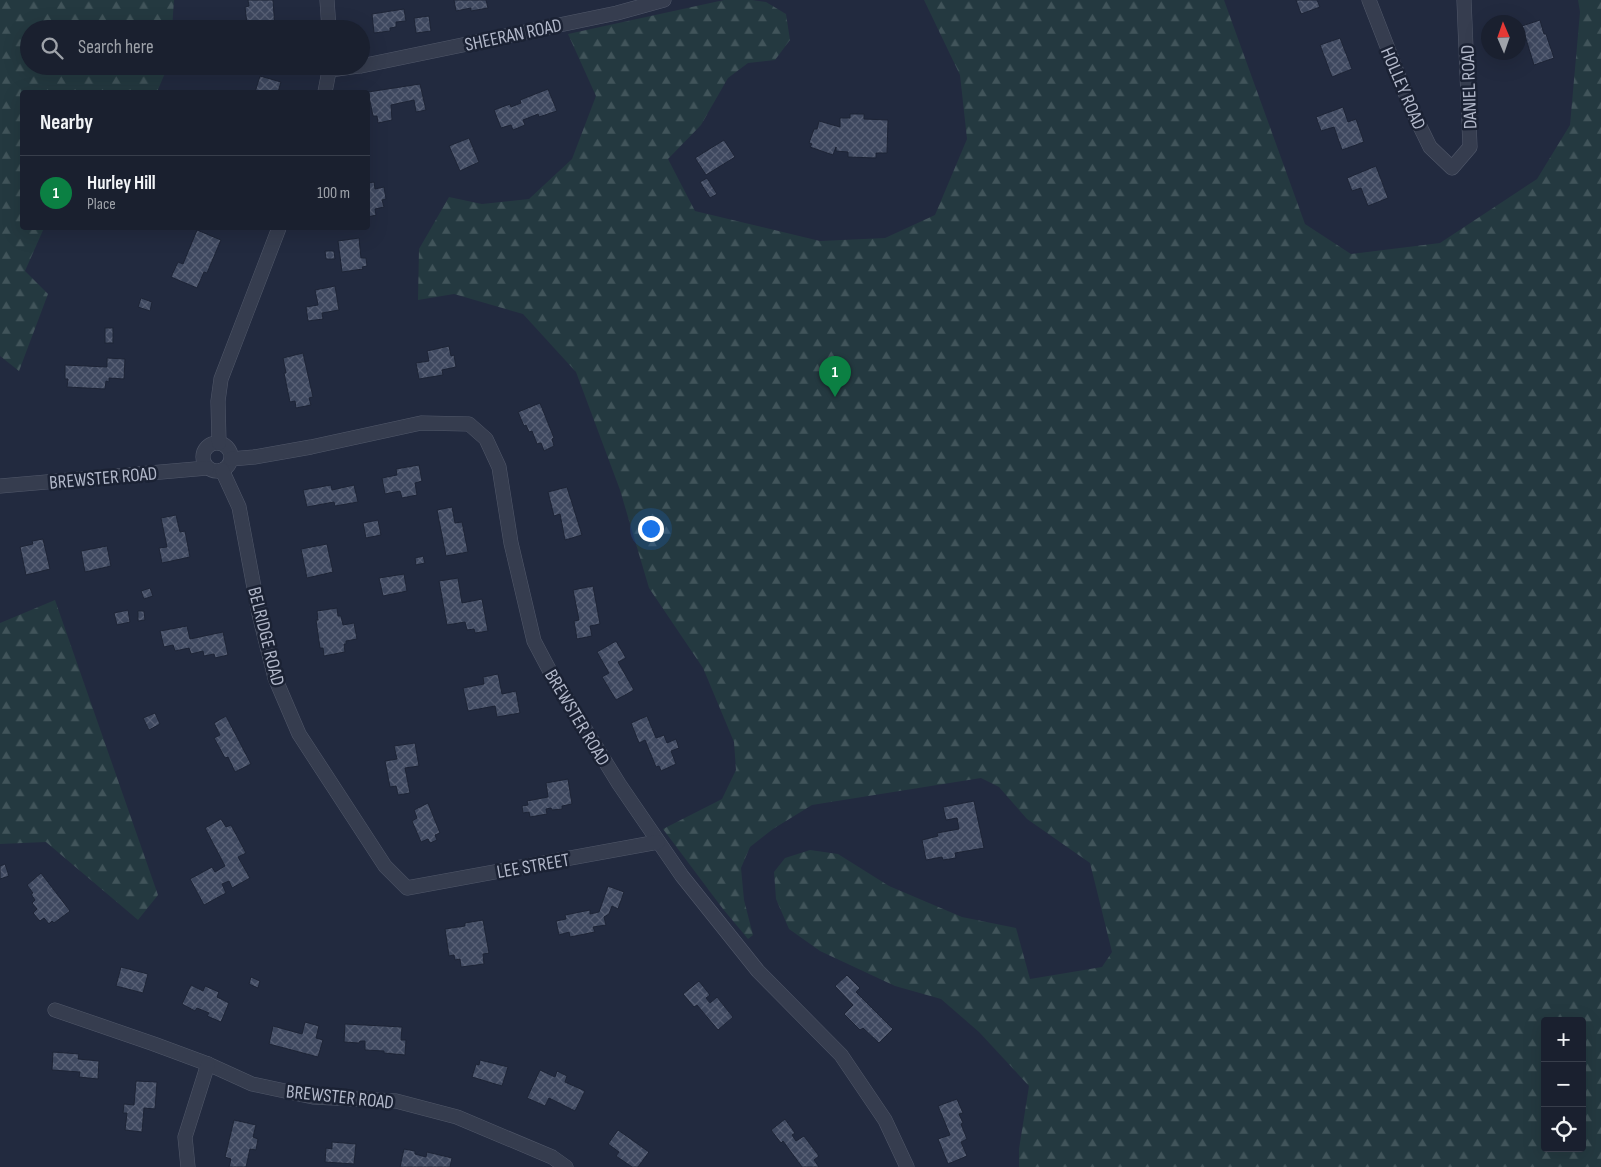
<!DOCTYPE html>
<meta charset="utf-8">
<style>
:root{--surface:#1a202f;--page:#272d3b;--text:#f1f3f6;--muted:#9fa3aa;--line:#383e4b;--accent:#0b8043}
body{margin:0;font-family:"Sofia Sans Condensed",sans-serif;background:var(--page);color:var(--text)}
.controls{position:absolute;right:15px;bottom:15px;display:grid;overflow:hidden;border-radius:5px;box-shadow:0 5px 20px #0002}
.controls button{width:45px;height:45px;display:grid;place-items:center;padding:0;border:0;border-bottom:1px solid var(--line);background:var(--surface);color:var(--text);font:25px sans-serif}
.compass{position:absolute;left:1481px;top:15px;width:45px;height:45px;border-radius:50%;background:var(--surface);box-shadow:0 5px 20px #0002;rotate:358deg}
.you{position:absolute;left:650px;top:528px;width:18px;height:18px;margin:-12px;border:4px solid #fff;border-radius:50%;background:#1a73e8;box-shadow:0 0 0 8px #1a73e833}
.badge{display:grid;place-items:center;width:32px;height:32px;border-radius:50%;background:var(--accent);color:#fff;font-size:16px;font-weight:700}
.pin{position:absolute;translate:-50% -41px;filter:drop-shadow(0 1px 2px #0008)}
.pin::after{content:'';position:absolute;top:26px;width:18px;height:15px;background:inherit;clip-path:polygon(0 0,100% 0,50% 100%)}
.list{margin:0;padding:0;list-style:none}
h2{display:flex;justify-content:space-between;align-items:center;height:65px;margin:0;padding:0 20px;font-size:21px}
h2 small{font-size:16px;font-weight:400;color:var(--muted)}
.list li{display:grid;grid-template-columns:32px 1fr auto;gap:15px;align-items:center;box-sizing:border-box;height:75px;padding:0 20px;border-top:1px solid var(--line)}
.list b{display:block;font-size:19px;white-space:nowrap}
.list p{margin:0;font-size:16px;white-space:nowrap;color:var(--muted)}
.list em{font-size:16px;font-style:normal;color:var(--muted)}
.icon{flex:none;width:28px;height:28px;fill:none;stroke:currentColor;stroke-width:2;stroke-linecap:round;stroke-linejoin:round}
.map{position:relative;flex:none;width:1601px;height:1167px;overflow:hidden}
.search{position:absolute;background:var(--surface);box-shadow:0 5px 20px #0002;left:20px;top:20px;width:350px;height:55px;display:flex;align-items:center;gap:12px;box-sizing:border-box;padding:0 18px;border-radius:28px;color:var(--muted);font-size:19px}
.panel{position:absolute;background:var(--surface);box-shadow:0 5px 20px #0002;left:20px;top:90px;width:350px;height:140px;border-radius:5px}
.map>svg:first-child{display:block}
.forest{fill:url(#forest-firs);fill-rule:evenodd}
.building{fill:url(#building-cross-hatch);stroke:#1d2436}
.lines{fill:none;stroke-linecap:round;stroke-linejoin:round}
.minor-casing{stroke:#51586a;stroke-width:15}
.minor{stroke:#363d4f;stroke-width:14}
.labels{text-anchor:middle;stroke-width:5;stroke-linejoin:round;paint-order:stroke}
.street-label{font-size:19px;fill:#b2b8ca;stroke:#1b2234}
</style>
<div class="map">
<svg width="1601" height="1167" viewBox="0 0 1601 1167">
<defs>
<pattern id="forest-firs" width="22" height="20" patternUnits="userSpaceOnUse" patternTransform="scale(1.25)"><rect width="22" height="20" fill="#243940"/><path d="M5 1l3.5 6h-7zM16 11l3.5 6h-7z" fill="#41545a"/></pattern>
<pattern id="building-cross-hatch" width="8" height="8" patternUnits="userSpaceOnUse" patternTransform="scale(1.25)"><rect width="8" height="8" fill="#3e485f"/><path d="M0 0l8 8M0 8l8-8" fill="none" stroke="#586075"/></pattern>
</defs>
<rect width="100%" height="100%" fill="#222a3f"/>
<!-- forest -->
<g class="forest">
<polygon points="0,0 174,0 172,29 29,29 29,66 168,66 157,92 22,92 22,228 44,228 25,271 48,294 19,371 0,356"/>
<path d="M 724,0 L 752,0 L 766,2 L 786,14 L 790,40 L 775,60 L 748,63 L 728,78 L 701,125 L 668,159 L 695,211 L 820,241 L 885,238 L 935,215 L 967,139 L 960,75 L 924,0 L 1224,0 L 1305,224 L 1351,254 L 1440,243 L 1537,179 L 1570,125 L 1580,12 L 1578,0 L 1601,0 L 1601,1167 L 1019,1167 L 1019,1149 L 1029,1086 L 979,1032 L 941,999 L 895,986 L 820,951 L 789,929 L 776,899 L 774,872 L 785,858 L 810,850 L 838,854 L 889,886 L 962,917 L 1016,928 L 1030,979 L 1102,967 L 1112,952 L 1090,863 L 1027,819 L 999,787 L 981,778 L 812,805 L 773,829 L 750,847 L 741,868 L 744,900 L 753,935 L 748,939 L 723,909 L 663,829 L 722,799 L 736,770 L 734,742 L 703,668 L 649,588 L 620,490 L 576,372 L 523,314 L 454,294 L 418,300 L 419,249 L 449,197 L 482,204 L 529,199 L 572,159 L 596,96 L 568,34 ZM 1545,1021 L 1582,1021 L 1582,1148 L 1545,1148 Z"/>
<polygon points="55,600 158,895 138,920 46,842 0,844 0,623"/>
</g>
<!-- building -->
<g class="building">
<polygon points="248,0 273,0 275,29 256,29 255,23 247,24 245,7 249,6"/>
<polygon points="454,0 486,0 488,8 471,11 471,8 456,11"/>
<polygon points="1296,0 1317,0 1320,7 1301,14"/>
<polygon points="404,9 406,21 396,22 396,27 390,28 390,31 374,33 372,14"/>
<polygon points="429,16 431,31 416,33 414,18"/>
<polygon points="1540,20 1544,34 1546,34 1554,58 1534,65 1522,26"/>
<polygon points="1340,38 1352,69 1332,77 1320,45"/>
<polygon points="260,76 281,82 278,92 255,92"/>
<polygon points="420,84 426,110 416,112 414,100 391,105 392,120 378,123 377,116 373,116 368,92"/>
<polygon points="548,89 557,111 539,117 538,114 523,120 525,125 513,130 511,125 501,128 494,110 510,104 511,107 521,103 520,100"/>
<polygon points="1343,107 1348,122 1356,119 1364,142 1342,150 1334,127 1321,131 1316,117"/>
<polygon points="850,114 864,114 864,119 888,120 887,153 876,153 876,158 848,157 848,152 836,151 836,147 833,155 810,147 812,144 809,143 814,129 817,129 819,121 840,127 840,118 850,118"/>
<polygon points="469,138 479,162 460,171 449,146"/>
<polygon points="724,140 735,157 706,175 695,158"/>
<polygon points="1376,166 1388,198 1368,206 1361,188 1352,191 1347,178"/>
<polygon points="707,178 717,194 710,198 700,182"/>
<polygon points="374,182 375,189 384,187 386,199 382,200 384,207 375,209 376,215 368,217 368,183"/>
<polygon points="197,230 221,240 207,273 204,272 197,288 171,277 178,262 183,264"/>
<polygon points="359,238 361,258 366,258 367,266 362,267 363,269 342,272 338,241"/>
<polygon points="325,251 334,251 335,259 326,259"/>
<polygon points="335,286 339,310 322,313 323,319 308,321 306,307 318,305 315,290"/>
<polygon points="141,298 152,302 150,311 138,307"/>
<rect x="105" y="328" width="8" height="15"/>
<polygon points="449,346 451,356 454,355 456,367 442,370 443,375 419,379 416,363 429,361 427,351"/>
<polygon points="303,353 313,397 309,398 311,405 296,408 295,401 290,402 284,373 286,373 283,358"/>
<polygon points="107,358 125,359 124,379 109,378 109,382 106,381 105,389 67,387 68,379 65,379 65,365 107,367"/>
<polygon points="540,403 554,438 552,439 554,446 544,451 541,443 537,444 532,431 529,432 526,425 524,426 518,412"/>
<polygon points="419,465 422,481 415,483 417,495 402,498 400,491 385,494 382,478 397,475 396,469"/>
<polygon points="331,485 332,490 354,485 358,502 335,506 334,502 307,507 303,490"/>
<polygon points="567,487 582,535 565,540 560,514 554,516 548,492"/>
<polygon points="452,507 455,523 462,522 468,552 446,556 437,510"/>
<polygon points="176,515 180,532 185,531 190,557 162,563 159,548 167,547 161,518"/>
<polygon points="378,520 381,535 366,538 363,523"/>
<polygon points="43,539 50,569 26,575 20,547 33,544 32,541"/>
<polygon points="327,544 333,572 307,578 301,549"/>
<polygon points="107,546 111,566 85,572 81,551"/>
<polygon points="423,556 425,563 416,565 415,558"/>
<polygon points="404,574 407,591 383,596 379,578"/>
<polygon points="458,578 462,603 482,599 488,631 475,633 474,629 467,630 465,622 447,625 439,581"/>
<polygon points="593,586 600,624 590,626 592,636 577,639 574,621 579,620 573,590"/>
<polygon points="150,588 153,596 144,599 141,591"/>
<polygon points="337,608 338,616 341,616 343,625 354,623 357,639 346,641 346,644 344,644 345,652 324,656 323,648 320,648 316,620 318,620 317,611"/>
<polygon points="128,610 130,622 117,625 114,613"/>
<polygon points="138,611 144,611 145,620 138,621"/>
<polygon points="187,626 190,639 223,632 228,655 215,658 214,654 204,656 203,651 191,654 189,648 175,651 173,645 164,647 160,631"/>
<polygon points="616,641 626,658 618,662 634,690 616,700 602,677 609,673 597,652"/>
<polygon points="498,674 502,694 516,691 520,713 497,717 495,706 468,711 463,688 484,684 483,677"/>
<polygon points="155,713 160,724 149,730 143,718"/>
<polygon points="226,716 251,764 235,772 228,757 225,758 214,738 220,735 214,723"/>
<polygon points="647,716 656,738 664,735 667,743 676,739 679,748 671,751 676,764 661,771 659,766 656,767 645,740 639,743 631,723"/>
<polygon points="415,743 419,766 405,768 410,793 398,795 396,786 390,787 385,761 397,759 394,746"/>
<polygon points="568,779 572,804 562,806 562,809 552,810 551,808 546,809 547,814 530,817 529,812 523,813 522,806 528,805 527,801 548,797 546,783"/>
<polygon points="974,801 984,848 955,853 956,858 943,860 942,857 926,860 922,840 938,836 937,833 959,829 957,818 946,820 943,807"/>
<polygon points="428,803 440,833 435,835 437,840 430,843 428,839 421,842 412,821 417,818 414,810"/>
<polygon points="221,819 226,827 231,825 246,853 238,857 250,878 232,888 229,881 222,884 226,893 204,905 190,879 212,867 215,872 225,866 205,828"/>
<polygon points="5,864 9,876 0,879 0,866"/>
<polygon points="41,873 70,911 54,923 52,921 49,924 44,918 40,921 33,913 37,909 32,903 35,900 31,894 33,893 27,885"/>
<polygon points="608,886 624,892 618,909 612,906 609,914 604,917 606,925 593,927 595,932 570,937 569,932 559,935 556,921 566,919 565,915 590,910 590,914 599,912"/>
<polygon points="483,920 489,953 483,954 484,964 461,967 460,959 455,960 454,955 449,956 445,929 465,926 465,923"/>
<polygon points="121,967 148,974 143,993 116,986"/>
<polygon points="847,975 860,988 856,992 893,1029 879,1043 863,1028 860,1030 844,1014 853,1005 835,986"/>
<polygon points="251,977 260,981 258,988 249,984"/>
<polygon points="699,981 710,995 706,998 710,1003 717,997 733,1017 718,1030 697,1005 694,1007 683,994"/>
<polygon points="191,985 203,991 205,986 219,992 217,997 229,1003 221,1022 207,1016 209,1013 197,1008 195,1011 182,1004"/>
<polygon points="305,1022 319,1026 316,1038 323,1040 318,1057 269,1044 273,1026 302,1034"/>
<polygon points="345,1024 402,1027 401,1040 406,1040 405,1055 384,1053 384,1051 365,1050 365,1041 360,1041 359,1043 344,1042"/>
<polygon points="53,1052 79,1054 78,1059 99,1061 98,1079 79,1077 80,1072 52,1070"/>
<polygon points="480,1060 508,1067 502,1086 472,1077 476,1064 479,1065"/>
<polygon points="540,1070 555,1077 557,1071 567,1076 565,1082 585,1091 575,1111 549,1098 545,1106 527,1098"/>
<polygon points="136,1081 157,1082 155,1109 144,1108 142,1132 125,1130 127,1113 123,1113 124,1104 134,1105"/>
<polygon points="957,1099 963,1113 959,1114 963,1123 961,1124 967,1139 961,1142 967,1156 948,1164 938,1139 950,1135 938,1106"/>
<polygon points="785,1119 795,1133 792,1135 796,1141 804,1136 819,1156 814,1160 819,1167 802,1167 783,1141 781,1143 771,1130"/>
<polygon points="234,1120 256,1125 253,1137 258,1139 256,1150 250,1149 246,1167 229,1167 231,1159 225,1157"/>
<polygon points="618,1130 649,1152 638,1167 632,1167 616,1156 619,1152 608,1144"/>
<polygon points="332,1142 356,1144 354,1164 325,1162 326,1148 332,1149"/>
<polygon points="404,1149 415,1151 415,1154 426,1157 427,1152 452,1158 450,1167 400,1167"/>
</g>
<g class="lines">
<!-- minor casing -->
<g class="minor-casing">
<g id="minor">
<polyline points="327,0 329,29"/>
<polyline points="1369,0 1411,108 1430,147 1452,168 1470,147 1464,0"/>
<polyline points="361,66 617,13 664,0"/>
<polyline points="330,70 358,66"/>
<polyline points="325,92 330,66"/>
<circle cx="217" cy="457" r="14"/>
<polyline points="219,443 218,401 221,379 279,228"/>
<polyline points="231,459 254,457 311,447 421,423 469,424 486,439 499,467 511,543 534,641 553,677 619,784 682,876 758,971 841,1055 885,1120 907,1167"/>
<polyline points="222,470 239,507 259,614 275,678 299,734 385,866 407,888 658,842"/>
<polyline points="0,486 207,468"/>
<polyline points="55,1010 154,1044 208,1064 252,1084 313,1097 396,1101 457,1117 552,1157 566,1167"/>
<polyline points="188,1167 185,1137 208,1064"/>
</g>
</g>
<!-- minor -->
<use href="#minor" class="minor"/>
</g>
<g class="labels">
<!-- street labels -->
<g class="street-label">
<text transform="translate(513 34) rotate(-12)" y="7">SHEERAN ROAD</text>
<text transform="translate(1468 87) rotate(-92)" y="7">DANIEL ROAD</text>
<text transform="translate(1404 88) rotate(67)" y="7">HOLLEY ROAD</text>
<text transform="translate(103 477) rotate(-5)" y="7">BREWSTER ROAD</text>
<text transform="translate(267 636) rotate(76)" y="7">BELRIDGE ROAD</text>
<text transform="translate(578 717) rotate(59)" y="7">BREWSTER ROAD</text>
<text transform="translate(533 865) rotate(-10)" y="7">LEE STREET</text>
<text transform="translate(340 1096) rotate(6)" y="7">BREWSTER ROAD</text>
</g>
</g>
</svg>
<div class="controls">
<button>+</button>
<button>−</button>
<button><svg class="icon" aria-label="locate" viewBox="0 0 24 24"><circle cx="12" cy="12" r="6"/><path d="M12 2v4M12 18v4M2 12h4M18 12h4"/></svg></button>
</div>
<svg class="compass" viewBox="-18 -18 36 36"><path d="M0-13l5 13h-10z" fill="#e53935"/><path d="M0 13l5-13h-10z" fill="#9fa3aa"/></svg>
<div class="you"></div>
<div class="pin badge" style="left:835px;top:397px">1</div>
<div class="search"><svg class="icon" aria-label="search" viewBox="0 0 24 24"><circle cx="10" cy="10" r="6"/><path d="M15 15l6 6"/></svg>Search here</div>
<section class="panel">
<h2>Nearby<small></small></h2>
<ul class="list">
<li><span class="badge">1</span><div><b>Hurley Hill</b><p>Place</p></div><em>100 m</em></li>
</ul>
</section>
</div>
